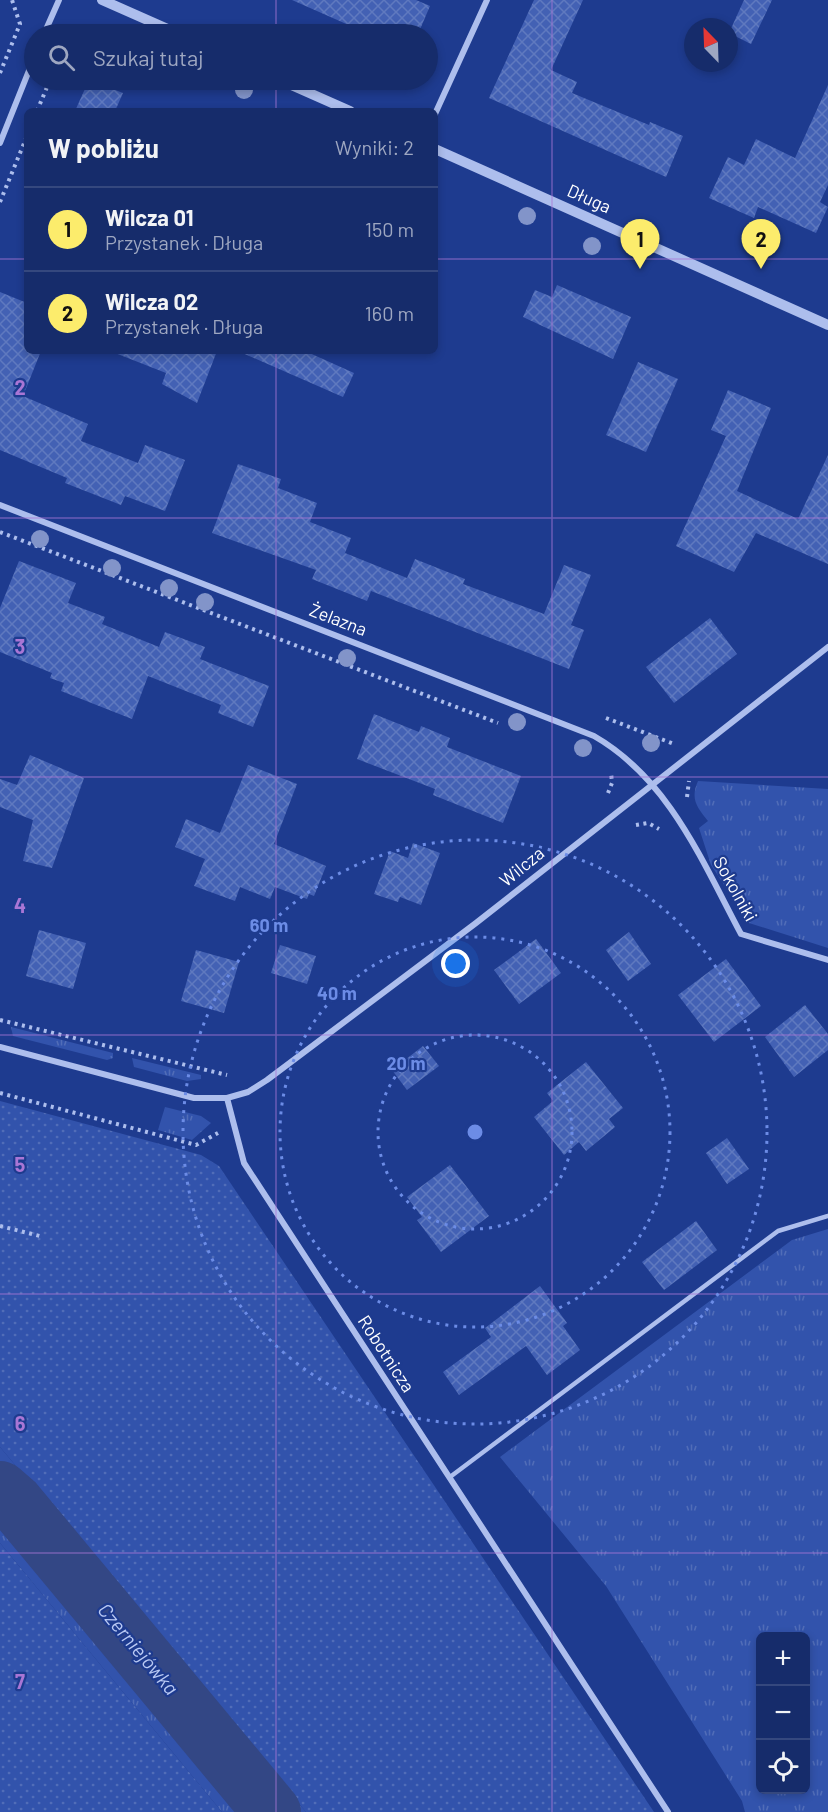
<!DOCTYPE html>
<html lang="pl">
<meta charset="utf-8">
<style>
:root{--surface:#162c6b;--page:#233873;--text:#f1f3f6;--muted:#9ea7c1;--line:#35487e;--accent:#fcec6c}
body{margin:0;font-family:Barlow,sans-serif;background:var(--page);color:var(--text)}
.controls{position:absolute;right:18px;bottom:18px;display:grid;overflow:hidden;border-radius:9px;box-shadow:0 3px 9px #0003}
.controls button{width:54px;height:54px;display:grid;place-items:center;padding:0;border:0;border-bottom:2px solid var(--line);background:var(--surface);color:var(--text);font:30px sans-serif}
.compass{position:absolute;left:684px;top:18px;width:54px;height:54px;border-radius:50%;background:var(--surface);box-shadow:0 3px 9px #0003;rotate:337deg}
.you{position:absolute;left:456px;top:964px;width:21px;height:21px;margin:-15px;border:4px solid #fff;border-radius:50%;background:#1a73e8;box-shadow:0 0 0 9px #1a73e833}
.badge{display:grid;place-items:center;width:39px;height:39px;border-radius:50%;background:var(--accent);color:#111;font-size:20px;font-weight:700}
.pin{position:absolute;translate:-50% -50px;filter:drop-shadow(0 2px 3px #0008)}
.pin::after{content:'';position:absolute;top:32px;width:21px;height:18px;background:inherit;clip-path:polygon(0 0,100% 0,50% 100%)}
.list{margin:0;padding:0;list-style:none}
h2{display:flex;justify-content:space-between;align-items:center;height:78px;margin:0;padding:0 24px;font-size:26px}
h2 small{font-size:20px;font-weight:400;color:var(--muted)}
.list li{display:grid;grid-template-columns:39px 1fr auto;gap:18px;align-items:center;box-sizing:border-box;height:84px;padding:0 24px;border-top:2px solid var(--line)}
.list b{display:block;font-size:22px;white-space:nowrap}
.list p{margin:0;font-size:20px;white-space:nowrap;color:var(--muted)}
.list em{font-size:20px;font-style:normal;color:var(--muted)}
.icon{flex:none;width:33px;height:33px;fill:none;stroke:currentColor;stroke-width:2;stroke-linecap:round;stroke-linejoin:round}
.map{position:relative;flex:none;width:828px;height:1812px;overflow:hidden}
.search{position:absolute;background:var(--surface);box-shadow:0 3px 9px #0003;left:24px;top:24px;width:414px;height:66px;display:flex;align-items:center;gap:15px;box-sizing:border-box;padding:0 21px;border-radius:33px;color:var(--muted);font-size:22px}
.panel{position:absolute;background:var(--surface);box-shadow:0 3px 9px #0003;left:24px;top:108px;width:414px;height:246px;border-radius:9px}
.map>svg:first-child{display:block}
.grass{fill:url(#grass-tufts);fill-rule:evenodd}
.garden{fill:url(#garden-dots)}
.lines{fill:none;stroke-linecap:round;stroke-linejoin:round}
.river{stroke:#334785;stroke-width:58}
.building{fill:url(#building-cross-hatch)}
.path{stroke:#adbeed;stroke-width:4;stroke-dasharray:3 4.5;stroke-linecap:butt}
.service{stroke:#adbeed;stroke-width:4.5}
.minor{stroke:#adbeed;stroke-width:6}
.tertiary{stroke:#adbeed;stroke-width:10}
.tree{fill:#8294c9}
.grid{fill:none;stroke:#a976d5;stroke-width:1.5;stroke-opacity:0.55}
.ring{fill:none;stroke:#6c8ce6;stroke-width:3;stroke-dasharray:3 6}
.labels{text-anchor:middle;stroke-width:4.5;stroke-linejoin:round;paint-order:stroke}
.street-label{font-size:18px;fill:#fff;stroke:#1e3b8f}
.water-label{font-size:20px;font-style:italic;fill:#b9c9f4;stroke:#1e3b8f}
.grid-label{font-size:20px;text-anchor:middle;font-weight:bold;fill:#a976d5;stroke:#1e3b8f;stroke-width:4.5;stroke-linejoin:round;paint-order:stroke}
.centre{fill:#6c8ce6;stroke:#1e3b8f;stroke-width:3}
.ring-label{font-size:18px;text-anchor:middle;font-weight:bold;fill:#6c8ce6;stroke:#1e3b8f;stroke-width:4.5;stroke-linejoin:round;paint-order:stroke}
</style>
<div class="map">
<svg width="828" height="1812" viewBox="0 0 828 1812">
<defs>
<pattern id="grass-tufts" width="24" height="20" patternUnits="userSpaceOnUse" patternTransform="scale(1.5)"><rect width="24" height="20" fill="#3253ac"/><path d="M3 7l-1-3M5 7V3M7 7l1-3M15 17l-1-3M17 17v-4M19 17l1-3" fill="none" stroke="#516db8"/></pattern>
<pattern id="garden-dots" width="8" height="8" patternUnits="userSpaceOnUse" patternTransform="scale(1.5)"><rect width="8" height="8" fill="#3253ac"/><path d="M2 2h.1M6 6h.1" fill="none" stroke="#516db8" stroke-width="1.8" stroke-linecap="round"/></pattern>
<pattern id="building-cross-hatch" width="8" height="8" patternUnits="userSpaceOnUse" patternTransform="scale(1.5)"><rect width="8" height="8" fill="#4361b4"/><path d="M0 0l8 8M0 8l8-8" fill="none" stroke="#5f79bf"/></pattern>
</defs>
<rect width="100%" height="100%" fill="#1e3b8f"/>
<!-- grass -->
<g class="grass">
<path d="M 698,781 L 828,789 L 828,948 L 749,923 L 711,865 L 699,828 L 708,821 C 697,807 690,799 698,781 Z"/>
<polygon points="11,1027 113,1053 113,1058 107,1060 13,1036"/>
<polygon points="132,1058 201,1075 201,1079 187,1081 134,1067"/>
<polygon points="165,1107 201,1116 211,1123 192,1140 158,1130"/>
<path d="M 828,1229 L 828,1812 L 745,1812 L 742,1801 L 606,1586 L 500,1457 L 792,1240 ZM 806,1636 L 806,1790 L 760,1790 L 760,1636 Z"/>
<polygon points="0,1447 306,1812 222,1812 0,1543"/>
</g>
<!-- garden -->
<g class="garden">
<polygon points="0,1101 201,1155 219,1166 654,1812 306,1812 0,1447"/>
<polygon points="0,1543 222,1812 0,1812"/>
</g>
<g class="lines">
<!-- river -->
<polyline class="river" points="0,1490 15,1503 272,1812"/>
</g>
<!-- building -->
<g class="building">
<polygon points="292,0 416,0 430,6 418,34 369,34"/>
<polygon points="534,0 583,0 551,70 577,82 572,93 649,125 650,122 683,136 666,177 489,98"/>
<polygon points="744,0 772,0 751,44 729,33"/>
<polygon points="89,80 123,93 115,111 75,111"/>
<polygon points="828,85 828,185 820,202 828,207 816,233 758,207 754,218 709,198 728,157 744,165 756,139 795,158"/>
<polygon points="557,285 631,317 613,359 523,317 535,290 552,297"/>
<polygon points="0,292 27,303 27,351 41,351 23,396 88,424 81,441 138,463 145,445 185,460 165,511 125,496 121,505 65,483 67,478 0,450"/>
<polygon points="115,351 217,351 197,403 162,384 166,373 115,353"/>
<polygon points="238,351 305,351 354,373 343,397"/>
<polygon points="638,362 678,379 646,452 606,435"/>
<polygon points="728,390 771,408 737,491 798,519 828,455 828,564 756,533 734,572 676,546 726,436 711,430"/>
<polygon points="238,464 281,479 278,488 317,503 310,522 351,538 345,553 407,578 415,559 465,579 463,584 544,614 564,565 591,575 571,625 584,630 569,669 371,591 367,601 312,579 316,570 212,533"/>
<polygon points="19,561 76,583 68,603 105,617 102,624 159,647 165,632 205,647 200,659 269,686 253,727 218,713 221,705 148,676 132,719 61,691 64,683 50,678 52,673 0,652 0,608"/>
<polygon points="710,618 737,654 674,703 646,667"/>
<polygon points="374,714 419,732 421,726 450,738 447,747 521,776 503,823 433,795 435,789 357,759"/>
<polygon points="30,755 84,778 52,868 23,861 33,820 0,807 0,779 17,785"/>
<polygon points="248,765 297,784 274,844 326,866 314,896 309,894 307,899 275,887 270,899 240,887 235,901 194,886 205,859 175,847 186,819 220,833"/>
<polygon points="413,843 440,853 421,905 400,897 398,902 374,894 390,851 408,858"/>
<polygon points="39,930 86,943 73,989 26,976"/>
<polygon points="629,932 651,964 628,981 606,950"/>
<polygon points="536,939 561,973 519,1004 494,970"/>
<polygon points="280,945 316,956 307,984 271,973"/>
<polygon points="196,950 239,962 224,1013 181,1001"/>
<polygon points="726,959 761,1006 714,1042 678,995"/>
<polygon points="805,1005 828,1034 828,1050 794,1077 765,1037"/>
<polygon points="423,1046 439,1066 407,1090 392,1070"/>
<polygon points="586,1062 623,1108 609,1119 615,1127 586,1151 579,1142 564,1155 534,1117 553,1101 547,1093"/>
<polygon points="727,1138 749,1169 727,1184 706,1153"/>
<polygon points="450,1165 489,1216 441,1252 417,1220 422,1217 407,1197"/>
<polygon points="696,1221 717,1250 664,1290 642,1262"/>
<polygon points="540,1286 567,1323 563,1326 580,1350 547,1375 526,1346 459,1395 443,1372 491,1337 485,1328"/>
</g>
<g class="lines">
<!-- path -->
<g class="path">
<polyline points="0,73 20,24 12,0"/>
<polyline points="37,111 50,80"/>
<polyline points="0,202 27,136"/>
<polyline points="0,532 498,723"/>
<polyline points="606,718 674,744"/>
<polyline points="608,793 612,783 611,772"/>
<polyline points="687,797 689,781"/>
<polyline points="636,825 648,823 659,829"/>
<polyline points="0,1020 227,1075"/>
<polyline points="0,1093 196,1145 218,1133"/>
<polyline points="0,1226 40,1236"/>
</g>
<!-- service -->
<polyline class="service" points="450,1477 778,1231 828,1216"/>
<!-- minor -->
<g class="minor">
<polyline points="44,34 59,0"/>
<polyline points="435,114 487,0"/>
<polyline points="0,143 34,58"/>
<path d="M 0,505 L 594,736 C 669,779 702,861 741,934 L 828,960"/>
<polyline points="0,1047 194,1098 227,1098 244,1163 668,1812"/>
<polyline points="227,1098 248,1092 267,1080 476,923 828,647"/>
</g>
<!-- tertiary -->
<g class="tertiary">
<polyline points="102,0 179,34"/>
<polyline points="280,80 350,111"/>
<polyline points="435,149 828,325"/>
</g>
</g>
<!-- trees -->
<g class="tree">
<circle cx="244" cy="90" r="9"/>
<circle cx="527" cy="216" r="9"/>
<circle cx="592" cy="246" r="9"/>
<circle cx="40" cy="539" r="9"/>
<circle cx="112" cy="568" r="9"/>
<circle cx="169" cy="588" r="9"/>
<circle cx="205" cy="602" r="9"/>
<circle cx="347" cy="658" r="9"/>
<circle cx="517" cy="722" r="9"/>
<circle cx="651" cy="743" r="9"/>
<circle cx="583" cy="748" r="9"/>
</g>
<!-- grid -->
<path class="grid" d="M 276,0 L 276,34M 552,0 L 552,1812M 276,80 L 276,111M 0,259 L 27,259M 435,259 L 828,259M 276,351 L 276,1812M 0,518 L 828,518M 0,777 L 828,777M 0,1035 L 828,1035M 0,1294 L 828,1294M 0,1553 L 828,1553"/>
<!-- distance rings -->
<g class="ring">
<circle cx="475" cy="1132" r="97"/>
<circle cx="475" cy="1132" r="195"/>
<circle cx="475" cy="1132" r="292"/>
</g>
<g class="labels">
<!-- street labels -->
<g class="street-label">
<text transform="translate(589 199) rotate(24)" y="6">Długa</text>
<text transform="translate(338 620) rotate(21)" y="6">Żelazna</text>
<text transform="translate(522 867) rotate(-39)" y="6">Wilcza</text>
<text transform="translate(735 889) rotate(61)" y="6">Sokolniki</text>
<text transform="translate(386 1354) rotate(57)" y="6">Robotnicza</text>
</g>
<!-- water labels -->
<g class="water-label">
<text transform="translate(138 1649) rotate(50)" y="7">Czerniejówka</text>
</g>
</g>
<g class="grid-label">
<text x="20" y="395">2</text>
<text x="20" y="654">3</text>
<text x="20" y="913">4</text>
<text x="20" y="1172">5</text>
<text x="20" y="1431">6</text>
<text x="20" y="1689">7</text>
</g>
<circle cx="475" cy="1132" r="9" class="centre"/>
<g class="ring-label">
<text x="269" y="932">60 m</text>
<text x="337" y="1000">40 m</text>
<text x="406" y="1070">20 m</text>
</g>
</svg>
<div class="controls">
<button>+</button>
<button>−</button>
<button><svg class="icon" aria-label="locate" viewBox="0 0 24 24"><circle cx="12" cy="12" r="6"/><path d="M12 2v4M12 18v4M2 12h4M18 12h4"/></svg></button>
</div>
<svg class="compass" viewBox="-18 -18 36 36"><path d="M0-13l5 13h-10z" fill="#e53935"/><path d="M0 13l5-13h-10z" fill="#9ea7c1"/></svg>
<div class="you"></div>
<div class="pin badge" style="left:640px;top:269px">1</div>
<div class="pin badge" style="left:761px;top:269px">2</div>
<div class="search"><svg class="icon" aria-label="search" viewBox="0 0 24 24"><circle cx="10" cy="10" r="6"/><path d="M15 15l6 6"/></svg>Szukaj tutaj</div>
<section class="panel">
<h2>W pobliżu<small>Wyniki: 2</small></h2>
<ul class="list">
<li><span class="badge">1</span><div><b>Wilcza 01</b><p>Przystanek · Długa</p></div><em>150 m</em></li>
<li><span class="badge">2</span><div><b>Wilcza 02</b><p>Przystanek · Długa</p></div><em>160 m</em></li>
</ul>
</section>
</div>
